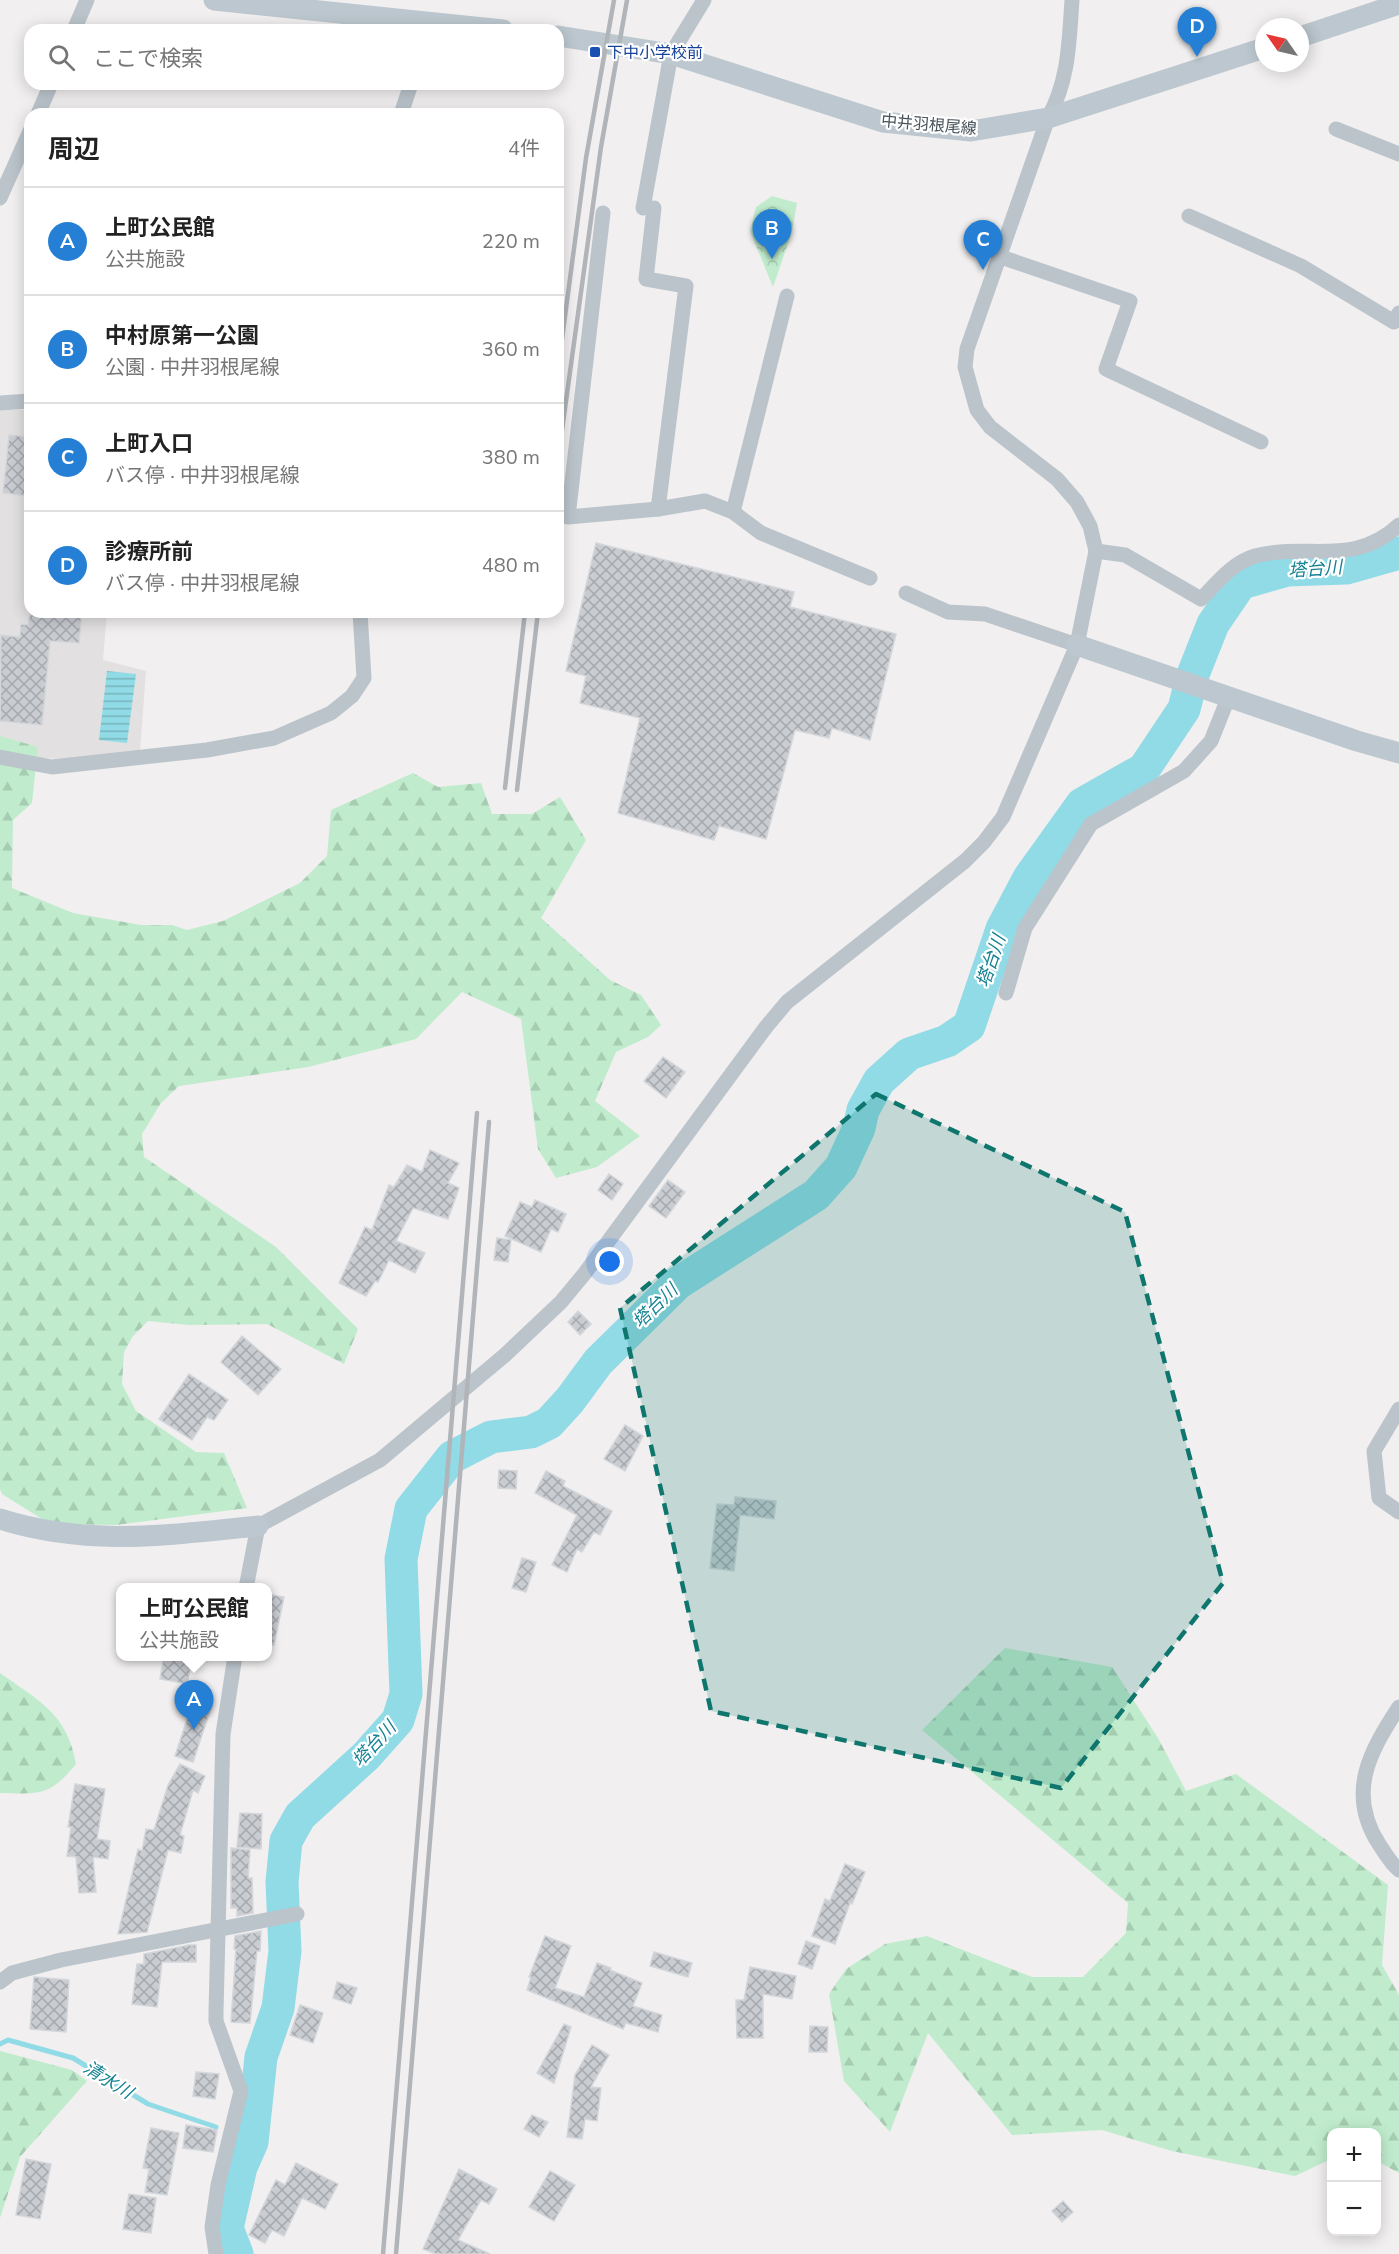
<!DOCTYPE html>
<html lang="ja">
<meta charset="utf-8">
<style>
:root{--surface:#fff;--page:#f2f2f2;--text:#222;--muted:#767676;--line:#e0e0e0;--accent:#2580d5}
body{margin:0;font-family:"Nunito Sans","Noto Sans JP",sans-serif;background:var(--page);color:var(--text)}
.controls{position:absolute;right:18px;bottom:18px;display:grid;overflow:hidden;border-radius:12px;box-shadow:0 3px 15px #0003}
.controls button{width:54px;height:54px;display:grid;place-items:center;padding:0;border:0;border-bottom:2px solid var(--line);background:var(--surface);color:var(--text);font:30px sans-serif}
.compass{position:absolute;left:1255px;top:18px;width:54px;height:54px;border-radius:50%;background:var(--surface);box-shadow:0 3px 15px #0003;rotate:304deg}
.you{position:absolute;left:610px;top:1262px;width:21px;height:21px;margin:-15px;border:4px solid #fff;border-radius:50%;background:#1a73e8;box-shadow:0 0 0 9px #1a73e833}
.badge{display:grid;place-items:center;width:39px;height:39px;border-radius:50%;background:var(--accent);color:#fff;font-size:20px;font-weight:700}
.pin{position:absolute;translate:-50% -50px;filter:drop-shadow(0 2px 3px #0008)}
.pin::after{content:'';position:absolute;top:32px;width:21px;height:18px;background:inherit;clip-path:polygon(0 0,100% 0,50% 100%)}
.popup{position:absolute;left:116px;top:1583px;width:156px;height:78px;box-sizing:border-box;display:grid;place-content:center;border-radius:12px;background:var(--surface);filter:drop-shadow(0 2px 4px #0005);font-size:20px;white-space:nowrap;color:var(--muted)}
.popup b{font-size:22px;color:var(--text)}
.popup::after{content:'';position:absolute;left:50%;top:100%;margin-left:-12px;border:12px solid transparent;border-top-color:var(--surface)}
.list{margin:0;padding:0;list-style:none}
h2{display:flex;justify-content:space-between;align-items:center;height:78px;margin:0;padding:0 24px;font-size:26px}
h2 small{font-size:20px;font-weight:400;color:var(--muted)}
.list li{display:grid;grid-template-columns:39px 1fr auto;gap:18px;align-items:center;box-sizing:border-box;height:108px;padding:0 24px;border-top:2px solid var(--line)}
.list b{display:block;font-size:22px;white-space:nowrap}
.list p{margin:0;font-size:20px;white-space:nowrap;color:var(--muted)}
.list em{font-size:20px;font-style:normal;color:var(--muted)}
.icon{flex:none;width:33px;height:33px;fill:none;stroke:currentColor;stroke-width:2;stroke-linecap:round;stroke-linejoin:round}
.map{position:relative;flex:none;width:1399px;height:2254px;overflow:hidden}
.search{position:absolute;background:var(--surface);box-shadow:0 3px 15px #0003;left:24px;top:24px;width:540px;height:66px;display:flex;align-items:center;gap:15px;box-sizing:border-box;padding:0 21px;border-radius:18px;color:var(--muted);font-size:22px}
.panel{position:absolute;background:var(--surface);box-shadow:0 3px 15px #0003;left:24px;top:108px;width:540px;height:510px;border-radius:18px}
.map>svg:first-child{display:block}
.education{fill:#e2e0e0}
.forest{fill:url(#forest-firs)}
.park{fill:url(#park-crowns)}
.water{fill:url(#water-rules)}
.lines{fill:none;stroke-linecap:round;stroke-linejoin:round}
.stream{stroke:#90dbe6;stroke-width:5}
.river{stroke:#90dbe6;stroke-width:33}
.building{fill:url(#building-cross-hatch);stroke:#d3d6da;stroke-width:1.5}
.street{stroke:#bbc4cb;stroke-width:15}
.secondary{stroke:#bcc7cf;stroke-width:21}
.rail{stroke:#b1b5b9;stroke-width:4.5}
.marked{fill:#0f766e;fill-opacity:0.2;stroke:#0f766e;stroke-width:4.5;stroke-dasharray:12 8;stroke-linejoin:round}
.transit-dot{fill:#1a4fb4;stroke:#fff;stroke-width:2}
.labels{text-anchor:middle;stroke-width:4.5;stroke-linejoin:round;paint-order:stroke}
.transit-label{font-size:16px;fill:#164399;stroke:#fff;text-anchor:start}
.street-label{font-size:16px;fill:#48545b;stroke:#fff}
.water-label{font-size:18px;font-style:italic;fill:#168293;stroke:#fff}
</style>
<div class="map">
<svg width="1399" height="2254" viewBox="0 0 1399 2254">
<defs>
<pattern id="forest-firs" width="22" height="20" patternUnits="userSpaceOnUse" patternTransform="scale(1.5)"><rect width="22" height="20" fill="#c0eccd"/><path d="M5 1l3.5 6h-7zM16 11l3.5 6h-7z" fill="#a6ccb2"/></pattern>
<pattern id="park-crowns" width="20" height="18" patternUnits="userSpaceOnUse" patternTransform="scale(1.5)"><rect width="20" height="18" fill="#c0eccd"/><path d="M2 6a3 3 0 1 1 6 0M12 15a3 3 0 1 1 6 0" fill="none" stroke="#a6ccb2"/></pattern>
<pattern id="water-rules" width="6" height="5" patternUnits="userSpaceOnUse" patternTransform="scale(1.5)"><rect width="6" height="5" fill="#90dbe6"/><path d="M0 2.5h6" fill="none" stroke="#78b4bd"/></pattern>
<pattern id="building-cross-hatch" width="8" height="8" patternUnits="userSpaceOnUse" patternTransform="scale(1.5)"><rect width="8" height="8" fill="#c9ccd1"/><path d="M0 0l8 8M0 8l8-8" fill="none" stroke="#a5a8ad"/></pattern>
</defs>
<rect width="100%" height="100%" fill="#f1efef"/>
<!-- education -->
<polygon class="education" points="0,410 30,410 30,612 107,612 103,660 146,671 140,751 66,759 36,758 0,748"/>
<!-- forest -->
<g class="forest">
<polygon points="0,736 38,747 32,803 13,820 12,888 73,913 141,925 172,925 187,930 223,921 300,883 327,856 331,810 413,773 438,787 481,783 492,814 532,814 560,797 586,840 541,918 610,980 641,995 661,1025 648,1037 616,1052 595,1101 640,1136 597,1167 556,1178 538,1149 521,1019 462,992 416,1039 308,1067 179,1086 161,1103 142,1134 144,1157 276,1247 358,1329 344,1364 267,1324 189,1325 148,1321 133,1336 124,1352 122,1384 136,1411 196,1452 224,1453 247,1508 116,1525 50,1524 2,1494 0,1489"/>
<polygon points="1005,1648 1112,1667 1158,1738 1186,1791 1236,1774 1388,1885 1382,1965 1399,1995 1399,2173 1377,2161 1376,2132 1332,2132 1331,2159 1295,2176 1172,2151 1102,2130 1012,2135 928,2033 890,2132 844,2081 829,1994 846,1969 885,1944 927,1936 1032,1977 1083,1977 1126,1933 1128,1903 922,1730"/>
<path d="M 0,1673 C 39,1701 67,1713 76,1764 C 50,1796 40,1794 0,1793 Z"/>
<polygon points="0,2051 72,2070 87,2081 20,2157 0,2218"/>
</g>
<!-- park -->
<polygon class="park" points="772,196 797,203 792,232 773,287 750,231 756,207"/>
<!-- water -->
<polygon class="water" points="107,671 136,674 127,743 99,740"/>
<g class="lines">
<!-- stream -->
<g class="stream">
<polyline points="0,2044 8,2040 73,2058 148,2104 216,2127"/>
<polyline points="241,2138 252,2142"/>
</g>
<!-- river -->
<polyline class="river" points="237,2254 227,2228 241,2167 252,2142 261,2057 278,2008 285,1951 282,1882 286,1841 300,1816 366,1756 398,1720 406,1694 401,1559 411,1509 452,1457 491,1437 531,1432 549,1423 570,1400 598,1362 678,1283 816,1195 841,1167 859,1128 863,1110 879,1081 909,1054 947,1041 969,1026 1002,929 1029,878 1082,804 1144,769 1184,709 1192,677 1213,624 1241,583 1287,570 1346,568 1399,553"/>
</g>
<!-- building -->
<g class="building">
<polygon points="9,435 30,437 30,496 3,493"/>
<polygon points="596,543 794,592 790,607 896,634 870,740 832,728 829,738 795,730 766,839 719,826 714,840 618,813 640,718 580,703 586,676 566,671"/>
<polygon points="30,612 82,612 79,643 50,641 42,725 0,721 1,635 20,637 21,624 28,625"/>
<polygon points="663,1057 685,1072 666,1098 644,1081"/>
<polygon points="430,1150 459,1163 448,1183 459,1188 448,1219 413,1208 396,1241 425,1253 415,1273 389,1260 378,1282 375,1281 366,1296 339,1283 365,1227 372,1230 389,1185 394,1187 407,1165 422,1172"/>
<polygon points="609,1174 623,1184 612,1200 598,1190"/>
<polygon points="668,1180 685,1192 666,1218 649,1206"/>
<polygon points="535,1200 566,1214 558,1232 551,1229 541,1252 505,1236 520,1202 532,1207"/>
<polygon points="497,1238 511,1240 508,1262 494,1260"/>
<polygon points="578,1311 591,1324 580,1335 568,1322"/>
<polygon points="242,1336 281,1369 258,1395 221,1362"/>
<polygon points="189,1374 228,1400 214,1420 207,1417 192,1440 159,1419"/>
<polygon points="625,1425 643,1436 625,1471 604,1459"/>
<polygon points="499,1470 517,1471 516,1489 498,1488"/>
<polygon points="546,1471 565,1481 563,1486 612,1511 600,1535 594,1532 582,1552 577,1549 567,1572 552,1565 577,1515 535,1493"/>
<polygon points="735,1497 776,1501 774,1519 740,1515 734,1571 710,1568 717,1504 734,1505"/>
<polygon points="522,1558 536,1562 526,1592 512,1588"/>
<polygon points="267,1594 284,1597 274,1645 267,1644"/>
<polygon points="164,1656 193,1656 187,1684 160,1679"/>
<polygon points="194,1698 212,1705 193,1762 175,1756"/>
<polygon points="180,1764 205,1776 198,1793 193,1790 180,1835 184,1836 181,1853 168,1850 147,1932 118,1934 138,1849 142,1851 146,1829 154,1830 168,1785"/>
<polygon points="75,1784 105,1789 97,1839 110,1841 108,1859 93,1857 96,1892 79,1893 76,1857 67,1856 71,1827 68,1827"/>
<polygon points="240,1813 262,1814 261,1849 237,1847"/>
<polygon points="231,1848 250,1850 248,1878 252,1878 253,1913 237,1916 237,1908 231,1908"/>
<polygon points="845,1864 865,1872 852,1904 850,1903 835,1944 812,1936 825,1899 830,1901"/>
<polygon points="261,1931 260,1951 257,1951 250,2023 231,2022 236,1949 234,1949 235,1936"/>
<polygon points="545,1936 571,1946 555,1988 584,1997 597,1963 611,1968 610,1970 642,1983 633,2006 662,2015 658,2032 626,2023 623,2029 527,1990 531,1977 529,1977"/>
<polygon points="806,1941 820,1946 812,1969 798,1964"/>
<polygon points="189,1945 196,1945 196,1962 162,1962 157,2007 132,2004 137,1964 144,1964 144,1954"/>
<polygon points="654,1952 692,1963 688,1977 650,1966"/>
<polygon points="750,1967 796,1976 792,1999 763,1994 763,2038 737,2038 736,2000 744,2000"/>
<polygon points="34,1977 69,1980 66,2032 30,2029"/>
<polygon points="337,1982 357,1988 351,2004 333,1998"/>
<polygon points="300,2005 323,2013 313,2043 290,2035"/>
<polygon points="564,2024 571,2027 554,2083 537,2073"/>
<polygon points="810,2026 828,2027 827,2052 809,2052"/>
<polygon points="592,2045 609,2055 591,2087 601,2088 597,2121 585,2119 582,2139 567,2137 575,2075"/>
<polygon points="196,2072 219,2074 215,2099 193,2096"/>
<polygon points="532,2115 548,2122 539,2137 524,2129"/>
<polygon points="186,2125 217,2130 213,2152 183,2148"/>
<polygon points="151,2128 179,2133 167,2195 145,2192 149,2169 143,2168"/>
<polygon points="26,2159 51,2164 40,2219 16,2215"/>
<polygon points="296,2163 338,2184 325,2209 302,2198 284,2236 272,2230 265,2243 249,2235 276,2180 285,2185"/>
<polygon points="459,2169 497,2189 489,2204 481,2200 458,2240 490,2254 436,2254 423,2249"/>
<polygon points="550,2171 575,2185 554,2221 529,2207"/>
<polygon points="129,2194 156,2198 151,2233 123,2229"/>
<polygon points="1063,2201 1073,2212 1062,2222 1052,2211"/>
</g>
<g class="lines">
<!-- street -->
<g class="street">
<polyline points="74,30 87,0"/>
<polyline points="38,114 51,84"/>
<polyline points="401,114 411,84"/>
<polyline points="1336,129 1399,154"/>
<polyline points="0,198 30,131"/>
<polyline points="643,208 671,54 704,0"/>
<polyline points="654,208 646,279 686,286 658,509"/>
<polyline points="603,213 568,517 658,509 705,501 733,512 761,533 870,578"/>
<polyline points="1189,216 1301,266 1394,322 1399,313"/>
<polyline points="1001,257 1130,301 1106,369 1261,442"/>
<polyline points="0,403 30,401"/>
<polyline points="733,512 787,296"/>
<path d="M 1096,551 L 1125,555 L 1201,599 C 1217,583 1232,563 1255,556 C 1307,542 1353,568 1399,525"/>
<polyline points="906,593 948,612 985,614 1077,645"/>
<polyline points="0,757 52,767 207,750 274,738 331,713 352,696 364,678 360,612"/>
<polyline points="1006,993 1025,928 1091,824 1184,771 1211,741 1229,696"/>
<polyline points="1399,1409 1374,1451 1379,1498 1399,1512"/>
<path d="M 246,1588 L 258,1526 L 380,1460 L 505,1355 L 561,1302 L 585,1273 L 766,1027 L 787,1002 L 965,861 L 984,842 L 1003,817 L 1077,645 L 1096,551 L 1090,526 L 1077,502 L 1057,479 L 990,427 L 977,410 L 965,367 L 967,349 L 1048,118 C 1069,80 1069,42 1072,0"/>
<path d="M 1399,1707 C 1370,1751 1346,1793 1379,1844 C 1385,1853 1391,1864 1399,1870"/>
<polyline points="0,1982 12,1973 61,1960 297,1914"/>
<polyline points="216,2254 212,2227 218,2185 241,2091 216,2021 216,2012 223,1734 235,1656"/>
</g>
<!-- secondary -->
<g class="secondary">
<polyline points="214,0 503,30"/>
<polyline points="558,36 671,54 883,122 971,131 1048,118 1264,48"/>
<polyline points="1300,37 1399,4"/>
<polyline points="1077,645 1357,741 1399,753"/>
<path d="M 0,1519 C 89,1547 167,1535 258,1526"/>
</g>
<!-- rail -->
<g class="rail">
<polyline points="558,369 586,158 614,0"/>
<polyline points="558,459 601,147 627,0"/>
<polyline points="505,788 525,612"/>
<polyline points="517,790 538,612"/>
<polyline points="383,2254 477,1113"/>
<polyline points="396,2254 489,1122"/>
</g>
</g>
<!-- marked area -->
<path class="marked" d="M 876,1094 L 1125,1212 L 1223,1583 L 1061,1788 L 711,1711 L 620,1308 Z"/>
<!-- markers -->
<rect class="transit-dot" x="589" y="46" width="12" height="12" rx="3"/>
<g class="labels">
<!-- transit labels -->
<g class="transit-label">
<text x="607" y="58">下中小学校前</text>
</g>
<!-- street labels -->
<g class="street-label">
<text transform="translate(929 124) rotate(5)" y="6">中井羽根尾線</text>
</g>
<!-- water labels -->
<g class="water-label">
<text transform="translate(1315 569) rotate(-4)" y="6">塔台川</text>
<text transform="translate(991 961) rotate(-71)" y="6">塔台川</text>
<text transform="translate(655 1306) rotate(-44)" y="6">塔台川</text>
<text transform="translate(374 1744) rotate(-47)" y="6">塔台川</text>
<text transform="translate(108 2080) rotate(32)" y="6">清水川</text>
</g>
</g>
</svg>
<div class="controls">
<button>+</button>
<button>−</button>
</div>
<svg class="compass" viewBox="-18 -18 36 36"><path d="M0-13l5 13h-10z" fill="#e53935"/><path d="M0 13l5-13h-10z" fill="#767676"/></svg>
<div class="you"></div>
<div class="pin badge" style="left:194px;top:1730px">A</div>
<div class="popup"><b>上町公民館</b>公共施設</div>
<div class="pin badge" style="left:772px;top:259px">B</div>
<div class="pin badge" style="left:983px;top:270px">C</div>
<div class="pin badge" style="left:1197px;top:57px">D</div>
<div class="search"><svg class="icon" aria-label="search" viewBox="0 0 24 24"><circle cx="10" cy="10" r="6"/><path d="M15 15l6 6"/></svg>ここで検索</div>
<section class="panel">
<h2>周辺<small>4件</small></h2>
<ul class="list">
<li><span class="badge">A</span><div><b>上町公民館</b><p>公共施設</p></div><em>220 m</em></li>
<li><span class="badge">B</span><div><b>中村原第一公園</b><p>公園 · 中井羽根尾線</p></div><em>360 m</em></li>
<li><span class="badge">C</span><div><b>上町入口</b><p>バス停 · 中井羽根尾線</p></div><em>380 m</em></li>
<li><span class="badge">D</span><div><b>診療所前</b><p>バス停 · 中井羽根尾線</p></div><em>480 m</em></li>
</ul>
</section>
</div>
